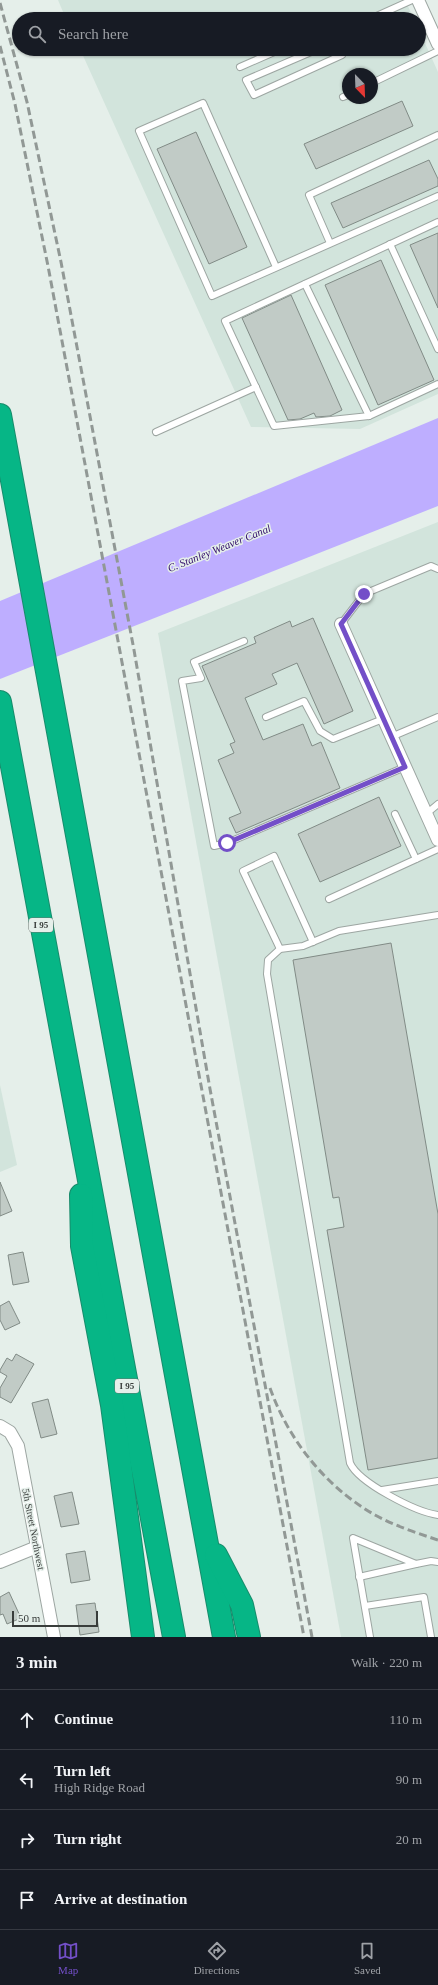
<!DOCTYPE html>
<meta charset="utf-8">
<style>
:root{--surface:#171b24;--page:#242831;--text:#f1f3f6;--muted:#9ea1a6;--line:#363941;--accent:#734fc8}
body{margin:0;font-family:Georgia,serif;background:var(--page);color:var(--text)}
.compass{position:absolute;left:342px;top:68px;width:36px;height:36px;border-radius:50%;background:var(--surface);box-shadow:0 1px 3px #0004;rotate:157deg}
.scale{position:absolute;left:12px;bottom:10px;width:86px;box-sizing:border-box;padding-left:4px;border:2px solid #393d3b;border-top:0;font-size:11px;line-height:14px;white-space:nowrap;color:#393d3b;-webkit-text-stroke:3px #e5efea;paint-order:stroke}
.stop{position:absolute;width:12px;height:12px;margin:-9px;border:3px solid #734fc8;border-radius:50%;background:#fff}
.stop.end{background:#734fc8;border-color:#fff;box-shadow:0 1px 4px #0008}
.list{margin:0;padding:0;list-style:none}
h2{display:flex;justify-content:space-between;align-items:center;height:52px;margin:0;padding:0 16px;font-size:17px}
h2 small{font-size:13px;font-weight:400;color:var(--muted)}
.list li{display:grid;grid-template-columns:26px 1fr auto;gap:12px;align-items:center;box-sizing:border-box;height:60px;padding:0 16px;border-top:1px solid var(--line)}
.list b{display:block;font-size:15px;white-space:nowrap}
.list p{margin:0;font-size:13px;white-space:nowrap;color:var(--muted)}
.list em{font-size:13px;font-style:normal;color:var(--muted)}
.icon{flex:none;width:22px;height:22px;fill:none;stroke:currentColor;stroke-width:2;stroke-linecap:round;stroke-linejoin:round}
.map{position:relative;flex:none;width:438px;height:1637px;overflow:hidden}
.search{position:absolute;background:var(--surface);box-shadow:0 1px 3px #0004;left:12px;right:12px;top:12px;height:44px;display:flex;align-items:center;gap:10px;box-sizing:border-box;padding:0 14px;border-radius:22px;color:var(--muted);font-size:15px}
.sheet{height:292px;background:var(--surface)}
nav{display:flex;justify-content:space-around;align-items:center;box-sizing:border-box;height:56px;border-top:1px solid var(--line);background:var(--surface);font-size:11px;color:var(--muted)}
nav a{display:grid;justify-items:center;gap:2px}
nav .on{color:var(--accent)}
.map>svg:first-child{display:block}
.built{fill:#d2e4dc;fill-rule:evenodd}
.water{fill:#beaeff}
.building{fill:#c1cbc6;stroke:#818b86}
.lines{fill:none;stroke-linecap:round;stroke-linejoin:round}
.lane-casing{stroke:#9da6a2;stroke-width:8}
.street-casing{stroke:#9da6a2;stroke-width:14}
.highway-casing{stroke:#188c6c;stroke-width:24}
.lane{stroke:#fff;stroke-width:6}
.street{stroke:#fff;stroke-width:12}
.highway{stroke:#06b686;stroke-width:22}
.rail{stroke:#919895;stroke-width:3;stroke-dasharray:8 4;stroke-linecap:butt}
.route{stroke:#734fc8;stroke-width:5}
.labels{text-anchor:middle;stroke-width:3;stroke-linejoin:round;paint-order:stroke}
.shield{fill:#e5efea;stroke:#6d7270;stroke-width:1}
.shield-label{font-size:9px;font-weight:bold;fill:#393d3b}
.street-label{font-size:10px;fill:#393d3b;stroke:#e5efea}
.water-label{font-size:11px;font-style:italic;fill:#330f6b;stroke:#e5efea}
</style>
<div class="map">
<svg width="438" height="1637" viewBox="0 0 438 1637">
<rect width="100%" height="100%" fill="#e5efea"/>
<!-- built -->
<g class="built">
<polygon points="58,0 405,0 414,19 66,19"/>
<path d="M 419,30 L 438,72 L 438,394 L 360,429 L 251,427 L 80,49 L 419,49 ZM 348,74 L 372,74 L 372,98 L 348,98 Z"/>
<polygon points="438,522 438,1637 341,1637 158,633"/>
<polygon points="0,1085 17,1165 0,1172"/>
</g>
<!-- water -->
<polygon class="water" points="438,418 438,506 0,679 0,601"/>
<!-- building -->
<g class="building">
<polygon points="402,101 413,126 316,169 304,144"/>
<polygon points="196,132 247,247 209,264 157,149"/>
<polygon points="429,160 438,179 438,186 343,228 331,203"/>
<polygon points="438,233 438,308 410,245"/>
<polygon points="381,260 434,380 378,405 325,285"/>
<polygon points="291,295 342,410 330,416 316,417 314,413 300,419 288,420 242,318"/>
<polygon points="313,618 353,711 324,724 297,663 272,674 277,684 245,698 263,740 303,724 312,746 321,742 340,788 236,833 229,818 241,813 218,760 234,753 230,744 235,742 202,666 256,643 254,637 290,621 292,627"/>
<polygon points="379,797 401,846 320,882 298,834"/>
<polygon points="391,943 438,1214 438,1458 368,1470 327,1230 344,1227 339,1197 333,1198 293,960"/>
<polygon points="0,1182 12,1211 0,1216"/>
<polygon points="23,1252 29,1282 13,1285 8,1255"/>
<polygon points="9,1301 20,1323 5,1330 0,1320 0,1306"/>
<polygon points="16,1354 34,1364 11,1403 0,1397 0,1388 7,1376 0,1372 0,1370 7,1358 12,1361"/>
<polygon points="48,1399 57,1434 41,1438 32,1403"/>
<polygon points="72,1492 79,1524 61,1527 54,1496"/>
<polygon points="85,1551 90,1580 71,1583 66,1554"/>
<polygon points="9,1592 21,1618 7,1624 3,1614 0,1615 0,1597"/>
<polygon points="95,1603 99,1632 80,1635 76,1605"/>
</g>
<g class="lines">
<!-- lane casing -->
<g class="lane-casing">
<g id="lane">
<polyline points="370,19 412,0"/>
<polyline points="318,49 246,80 254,95 342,55 339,49"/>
<polyline points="240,67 281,49"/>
<polyline points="372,83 438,51"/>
<polyline points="343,97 348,95"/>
<polyline points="438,222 225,321 274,426 369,416 438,384"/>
<polyline points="330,243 309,195 438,135"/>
<polyline points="390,244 438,349"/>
<polyline points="276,267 203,103 139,131 212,296 438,196"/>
<polyline points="305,284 369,416"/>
<polyline points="156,432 256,387"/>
<polyline points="341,624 364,594 431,566 438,569"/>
<polyline points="244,641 194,662 201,678 182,681 214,846 227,843 405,767"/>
<polyline points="266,717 304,701 320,731 333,739 383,719"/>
<polyline points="391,737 438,717"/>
<polyline points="395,814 416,859"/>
<polyline points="426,814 438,804"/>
<polyline points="329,899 438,849"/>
<path d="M 438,915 L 339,931 L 303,946 L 280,949 L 268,960 L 267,974 L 350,1463 C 359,1483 416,1512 438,1515"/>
<polyline points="280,949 243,871 274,856 313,942"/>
<polyline points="382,1490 438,1481"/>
<polyline points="359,1577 416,1564"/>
<polyline points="365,1606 424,1597 431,1637"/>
<polyline points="370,1637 353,1538 416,1564 431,1561 438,1562"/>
</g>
</g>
<!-- street casing -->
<g class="street-casing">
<g id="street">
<polyline points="418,0 438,44"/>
<polyline points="341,624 438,840"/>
<polyline points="0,1426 10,1432 18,1446 54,1637"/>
<polyline points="0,1562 37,1547"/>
</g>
</g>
<!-- highway casing -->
<g class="highway-casing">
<g id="highway">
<polyline points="0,415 224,1637"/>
<polyline points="0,702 174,1637"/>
<polyline points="81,1195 82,1246 112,1405 143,1637"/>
<polyline points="216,1555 242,1605 249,1637"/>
</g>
</g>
<!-- lane -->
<use href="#lane" class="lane"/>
<!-- street -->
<use href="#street" class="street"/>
<!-- highway -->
<use href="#highway" class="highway"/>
<!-- rail -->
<g class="rail">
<polyline points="0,3 27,102 61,262 134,650 210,1089 312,1637"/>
<polyline points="0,46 15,104 48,266 304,1637"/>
<path d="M 270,1388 C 289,1441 326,1487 375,1515 C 395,1526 417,1533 438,1540"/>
</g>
</g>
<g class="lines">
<!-- route -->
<polyline class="route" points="227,843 405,767 341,624 364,594"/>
</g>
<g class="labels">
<!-- shield labels -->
<g class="shield">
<rect x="29" y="918" width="24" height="14" rx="3"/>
<rect x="115" y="1379" width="24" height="14" rx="3"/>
</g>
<g class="shield-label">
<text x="41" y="928">I 95</text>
<text x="127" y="1389">I 95</text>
</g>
<!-- street labels -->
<g class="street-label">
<text transform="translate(34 1529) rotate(79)" y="4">5th Street Northwest</text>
</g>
<!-- water labels -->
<g class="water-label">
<text transform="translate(219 548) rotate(-22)" y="4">C. Stanley Weaver Canal</text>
</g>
</g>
</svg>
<svg class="compass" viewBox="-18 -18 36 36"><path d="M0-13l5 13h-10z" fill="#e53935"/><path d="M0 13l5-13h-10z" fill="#9ea1a6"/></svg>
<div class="scale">50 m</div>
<div class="stop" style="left:227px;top:843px"></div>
<div class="stop end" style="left:364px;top:594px"></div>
<div class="search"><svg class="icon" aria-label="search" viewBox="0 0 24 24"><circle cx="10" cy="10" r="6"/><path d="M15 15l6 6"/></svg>Search here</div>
</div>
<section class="sheet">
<h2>3 min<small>Walk · 220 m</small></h2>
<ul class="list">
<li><svg class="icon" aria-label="ahead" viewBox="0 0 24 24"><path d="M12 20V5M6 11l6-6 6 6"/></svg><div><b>Continue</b></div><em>110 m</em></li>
<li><svg class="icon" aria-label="left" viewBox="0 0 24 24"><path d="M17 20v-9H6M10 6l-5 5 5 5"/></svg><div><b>Turn left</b><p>High Ridge Road</p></div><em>90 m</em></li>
<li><svg class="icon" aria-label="right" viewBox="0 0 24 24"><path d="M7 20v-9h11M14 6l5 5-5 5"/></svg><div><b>Turn right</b></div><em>20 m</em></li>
<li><svg class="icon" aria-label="arrive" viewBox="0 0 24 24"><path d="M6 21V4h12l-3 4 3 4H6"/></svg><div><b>Arrive at destination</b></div></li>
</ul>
</section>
<nav>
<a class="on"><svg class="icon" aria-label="map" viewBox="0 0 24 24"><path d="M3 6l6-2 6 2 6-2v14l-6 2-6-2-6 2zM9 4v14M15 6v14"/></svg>Map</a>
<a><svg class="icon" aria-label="directions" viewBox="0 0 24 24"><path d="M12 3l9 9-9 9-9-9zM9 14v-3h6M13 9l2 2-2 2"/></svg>Directions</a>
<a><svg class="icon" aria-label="saved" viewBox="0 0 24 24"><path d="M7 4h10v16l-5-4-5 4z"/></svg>Saved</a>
</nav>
